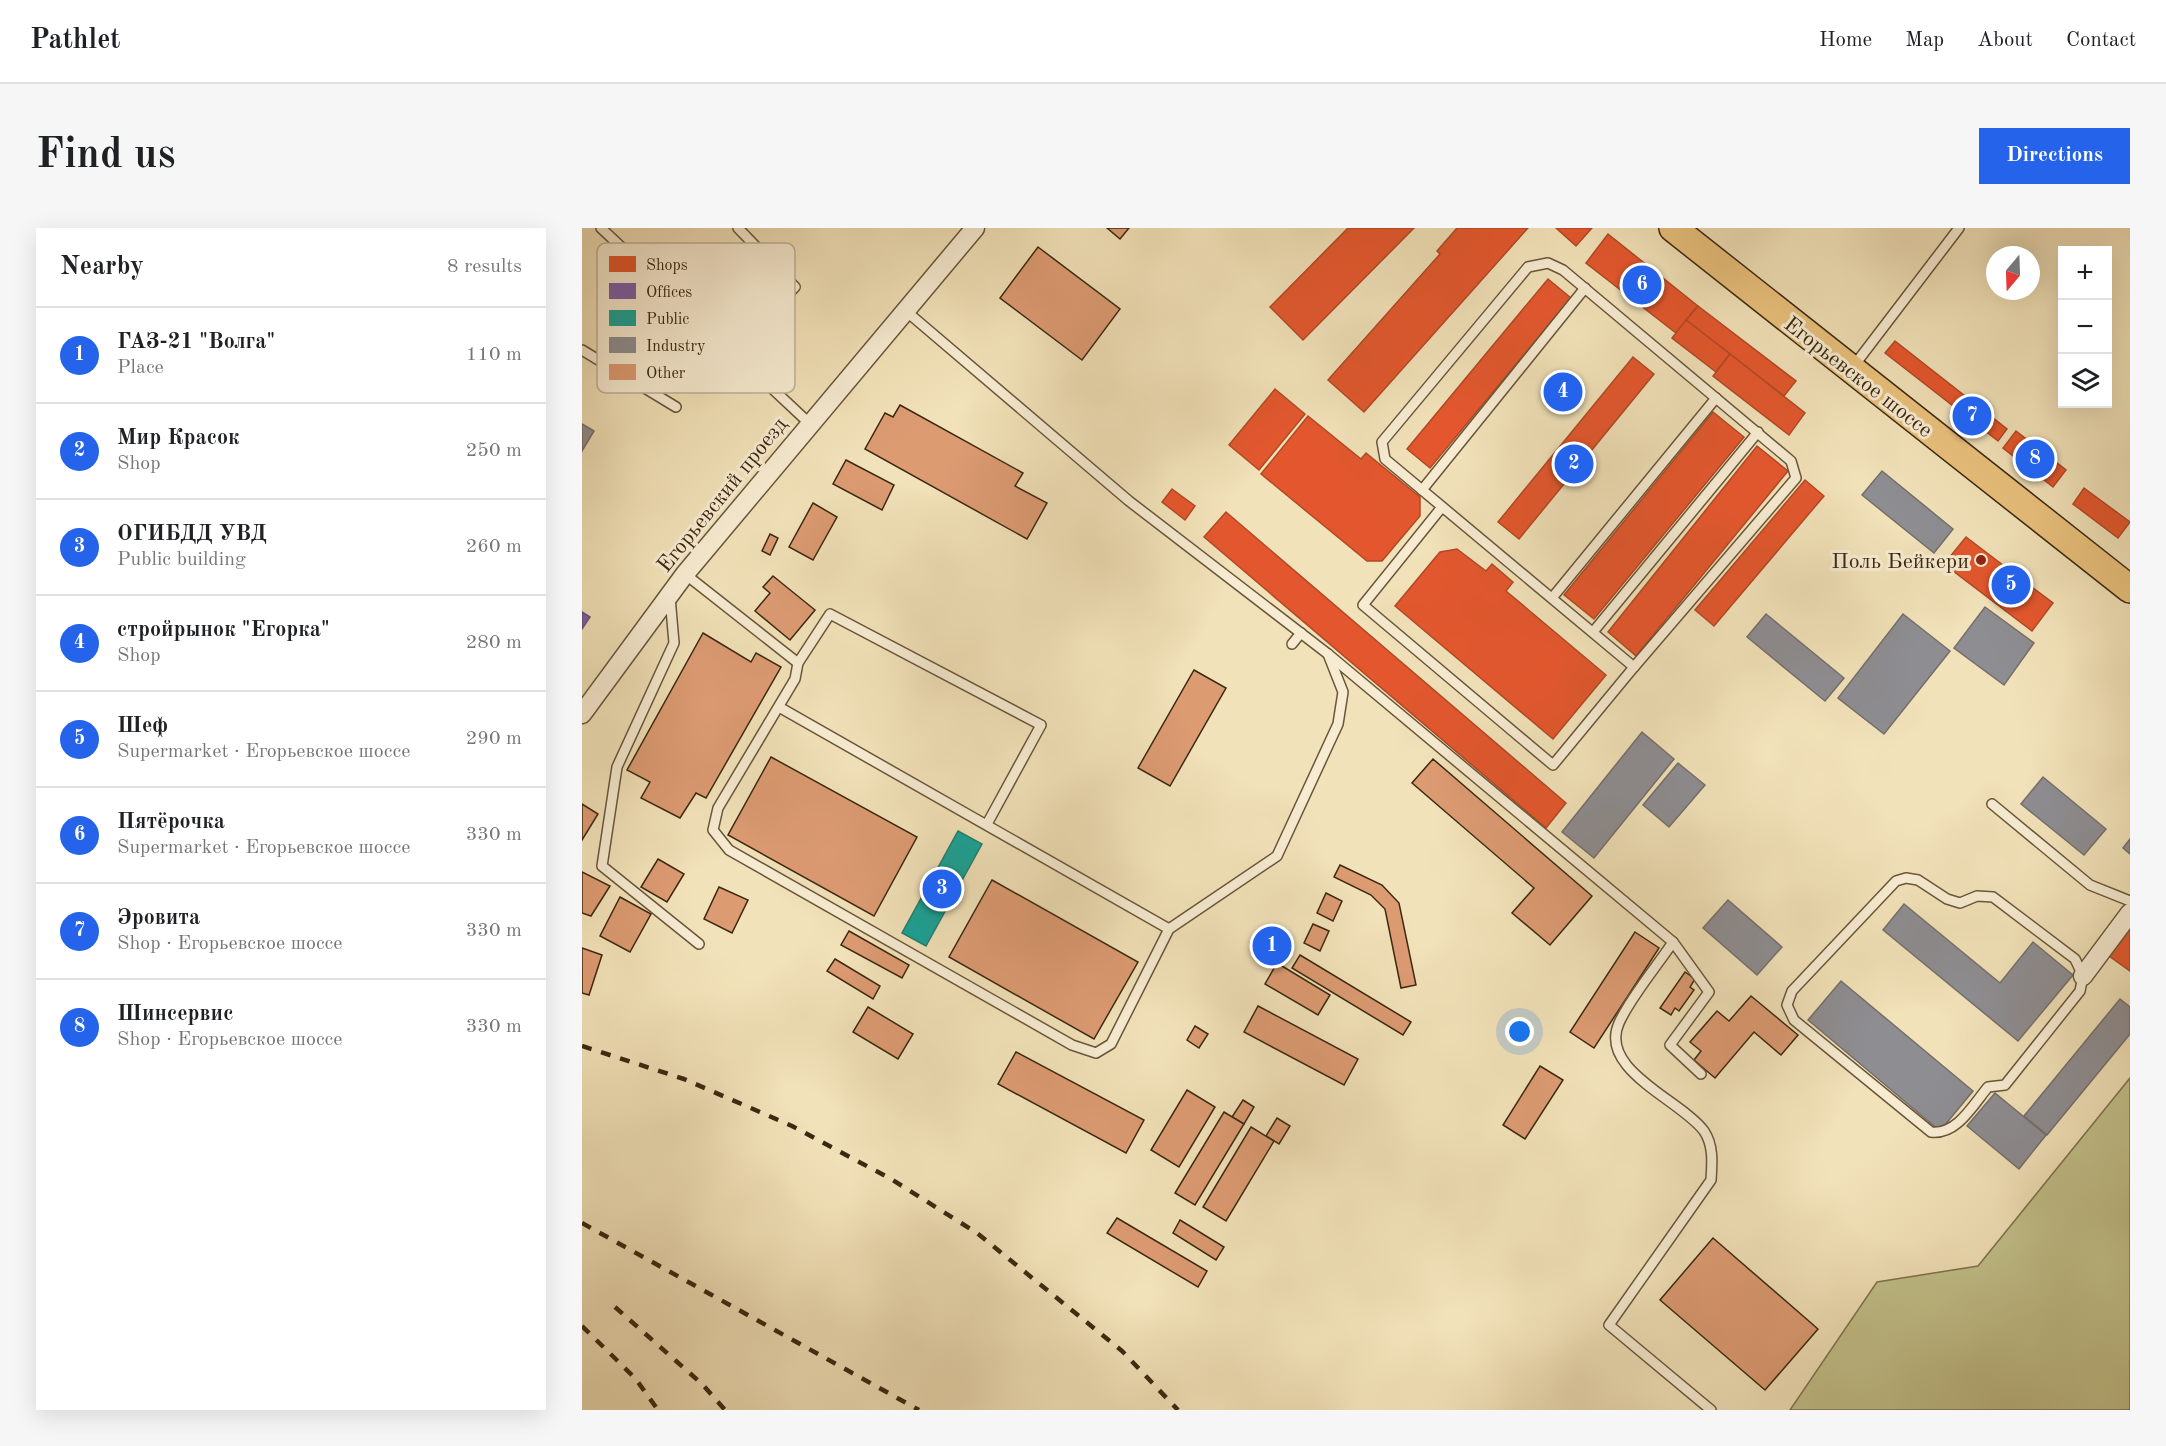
<!DOCTYPE html>
<meta charset="utf-8">
<style>
:root{--surface:#fff;--page:#f6f6f6;--text:#202124;--muted:#757577;--line:#e0e0e0;--accent:#2563eb}
body{margin:0;font-family:"Old Standard TT",serif;background:var(--page);color:var(--text)}
.controls{position:absolute;right:18px;top:18px;display:grid;overflow:hidden;border-radius:0px;box-shadow:0 6px 24px #0002}
.controls button{width:54px;height:54px;display:grid;place-items:center;padding:0;border:0;border-bottom:2px solid var(--line);background:var(--surface);color:var(--text);font:30px sans-serif}
.compass{position:absolute;left:1404px;top:18px;width:54px;height:54px;border-radius:50%;background:var(--surface);box-shadow:0 6px 24px #0002;rotate:199deg}
.you{position:absolute;left:938px;top:804px;width:21px;height:21px;margin:-15px;border:4px solid #fff;border-radius:50%;background:#1a73e8;box-shadow:0 0 0 9px #1a73e833}
.badge{display:grid;place-items:center;width:39px;height:39px;border-radius:50%;background:var(--accent);color:#fff;font-size:20px;font-weight:700}
.pin{position:absolute;translate:-50% -50%;border:3px solid #fff;box-shadow:0 2px 6px #0006}
.list{margin:0;padding:0;list-style:none}
h2{display:flex;justify-content:space-between;align-items:center;height:78px;margin:0;padding:0 24px;font-size:26px}
h2 small{font-size:20px;font-weight:400;color:var(--muted)}
.list li{display:grid;grid-template-columns:39px 1fr auto;gap:18px;align-items:center;box-sizing:border-box;height:96px;padding:0 24px;border-top:2px solid var(--line)}
.list b{display:block;font-size:22px;white-space:nowrap}
.list p{margin:0;font-size:20px;white-space:nowrap;color:var(--muted)}
.list em{font-size:20px;font-style:normal;color:var(--muted)}
.icon{flex:none;width:33px;height:33px;fill:none;stroke:currentColor;stroke-width:2;stroke-linecap:round;stroke-linejoin:round}
.map{position:relative;flex:none;width:1548px;height:1182px;overflow:hidden;border-radius:0px}
header{display:flex;align-items:center;gap:36px;box-sizing:border-box;height:84px;padding:0 30px;background:var(--surface);border-bottom:2px solid var(--line)}
header strong{font-size:28px}
nav{display:flex;gap:33px;margin-inline-start:auto;font-size:21px}
.intro{display:flex;align-items:center;justify-content:space-between;box-sizing:border-box;height:144px;padding:0 36px}
h1{margin:0;font-size:42px}
.button{padding:15px 27px;border-radius:0px;background:var(--accent);color:#fff;font-size:21px;font-weight:700}
main{display:flex;gap:36px;padding:0 36px}
aside{flex:1;background:var(--surface);border-radius:0px;box-shadow:0 6px 24px #0002}
.map>svg:first-child{display:block}
.green{fill:#c2c18a;stroke:#7e744d;stroke-width:1.5}
.shops{fill:#e4572e;stroke:#b14925;stroke-width:1.5}
.offices{fill:#7b5ea7;stroke:#684e7a;stroke-width:1.5}
.public{fill:#17a398;stroke:#227e6f;stroke-width:1.5}
.industry{fill:#8d8d92;stroke:#746f6b;stroke-width:1.5}
.building{fill:#dd9b72;stroke:#3b2810;stroke-width:1.5}
.lines{fill:none;stroke-linecap:round;stroke-linejoin:round}
.lane-casing{stroke:#69563a;stroke-width:12}
.street-casing{stroke:#69563a;stroke-width:21}
.primary-casing{stroke:#3b2810;stroke-width:30}
.lane{stroke:#f7ecd2;stroke-width:9}
.street{stroke:#f7ecd2;stroke-width:18}
.primary{stroke:#e9c17c;stroke-width:27}
.rail{stroke:#3b2810;stroke-width:4.5;stroke-dasharray:10 10;stroke-linecap:butt}
.poi-dot{fill:#8f2418;stroke:#f7ecd2;stroke-width:2}
.labels{text-anchor:middle;stroke-width:6;stroke-linejoin:round;paint-order:stroke}
.street-label{font-size:22px;fill:#3b2810;stroke:#f7ecd2}
.poi-label{font-size:22px;fill:#3b2810;stroke:#f7ecd2;text-anchor:end}
.key{fill:#f7ecd2;stroke:#bfb198;stroke-width:1.5}
.key-label{font-size:16px;fill:#3b2810}
</style>
<header>
<strong>Pathlet</strong>
<nav><a>Home</a><a>Map</a><a>About</a><a>Contact</a></nav>
</header>
<div class="intro"><h1>Find us</h1><a class="button">Directions</a></div>
<main>
<aside>
<h2>Nearby<small>8 results</small></h2>
<ul class="list">
<li><span class="badge">1</span><div><b>ГАЗ-21 &quot;Волга&quot;</b><p>Place</p></div><em>110 m</em></li>
<li><span class="badge">2</span><div><b>Мир Красок</b><p>Shop</p></div><em>250 m</em></li>
<li><span class="badge">3</span><div><b>ОГИБДД УВД</b><p>Public building</p></div><em>260 m</em></li>
<li><span class="badge">4</span><div><b>стройрынок &quot;Егорка&quot;</b><p>Shop</p></div><em>280 m</em></li>
<li><span class="badge">5</span><div><b>Шеф</b><p>Supermarket · Егорьевское шоссе</p></div><em>290 m</em></li>
<li><span class="badge">6</span><div><b>Пятёрочка</b><p>Supermarket · Егорьевское шоссе</p></div><em>330 m</em></li>
<li><span class="badge">7</span><div><b>Эровита</b><p>Shop · Егорьевское шоссе</p></div><em>330 m</em></li>
<li><span class="badge">8</span><div><b>Шинсервис</b><p>Shop · Егорьевское шоссе</p></div><em>330 m</em></li>
</ul>
</aside>
<div class="map">
<svg width="1548" height="1182" viewBox="0 0 1548 1182">
<rect width="100%" height="100%" fill="#f2e2b9"/>
<filter id="stains"><feTurbulence type="fractalNoise" baseFrequency=".00333" numOctaves="4"/><feColorMatrix values="0 0 0 0 .2 0 0 0 0 .09 0 0 0 0 .02 0 0 0 .5 -.17"/></filter>
<radialGradient id="worn" r=".72"><stop offset=".6" stop-color="#630" stop-opacity="0"/><stop offset="1" stop-color="#630" stop-opacity=".3"/></radialGradient>
<!-- green -->
<polygon class="green" points="1548,850 1548,1182 1208,1182 1295,1054 1396,1038"/>
<!-- shops -->
<g class="shops">
<polygon points="766,0 832,0 721,112 688,79"/>
<polygon points="875,0 946,0 782,184 746,152 858,26 855,23"/>
<polygon points="974,0 1010,0 994,18"/>
<polygon points="1026,6 1116,78 1094,105 1004,35"/>
<polygon points="966,51 989,70 848,240 825,221"/>
<polygon points="1116,78 1214,153 1202,168 1104,92"/>
<polygon points="1104,92 1148,126 1134,144 1090,110"/>
<polygon points="1313,113 1425,201 1416,213 1303,125"/>
<polygon points="1148,126 1223,185 1207,207 1131,148"/>
<polygon points="1051,129 1072,146 937,311 916,294"/>
<polygon points="693,161 723,186 677,242 647,217"/>
<polygon points="1131,184 1162,209 1012,391 982,367"/>
<polygon points="726,188 779,231 784,225 838,269 838,288 800,333 785,333 679,246"/>
<polygon points="1434,203 1484,242 1471,259 1421,220"/>
<polygon points="1175,218 1206,243 1054,428 1026,404"/>
<polygon points="1223,252 1242,268 1132,398 1113,382"/>
<polygon points="1502,260 1548,294 1536,310 1491,276"/>
<polygon points="590,261 613,278 603,292 580,274"/>
<polygon points="644,284 984,575 964,600 622,309"/>
<polygon points="1384,309 1471,375 1450,403 1362,336"/>
<polygon points="875,321 904,343 910,336 931,354 924,363 1024,447 971,511 813,378 858,324"/>
<polygon points="1548,692 1548,743 1523,725"/>
</g>
<!-- offices -->
<polygon class="offices" points="0,384 8,389 0,401"/>
<!-- public -->
<polygon class="public" points="376,603 400,616 344,718 320,705"/>
<!-- industry -->
<g class="industry">
<polygon points="0,196 12,203 0,223"/>
<polygon points="1300,243 1371,301 1352,325 1280,267"/>
<polygon points="1403,379 1452,415 1422,457 1372,420"/>
<polygon points="1184,386 1262,450 1243,473 1165,409"/>
<polygon points="1321,386 1368,423 1302,506 1256,470"/>
<polygon points="1060,504 1092,531 1012,630 980,604"/>
<polygon points="1096,535 1123,557 1087,599 1061,577"/>
<polygon points="1461,549 1524,601 1502,627 1439,576"/>
<polygon points="1548,611 1548,626 1541,620"/>
<polygon points="1146,672 1200,719 1175,747 1121,700"/>
<polygon points="1322,676 1418,755 1451,714 1491,747 1436,813 1301,702"/>
<polygon points="1259,753 1391,863 1358,903 1226,792"/>
<polygon points="1538,771 1548,779 1548,806 1465,907 1442,888"/>
<polygon points="1413,865 1464,907 1437,941 1385,898"/>
</g>
<!-- building -->
<g class="building">
<polygon points="525,0 547,0 538,11"/>
<polygon points="456,19 538,81 500,132 418,70"/>
<polygon points="318,177 441,245 433,258 465,275 445,311 283,221 303,185 311,189"/>
<polygon points="264,232 312,257 300,282 251,256"/>
<polygon points="231,275 255,289 231,332 207,319"/>
<polygon points="188,306 196,310 188,327 180,323"/>
<polygon points="191,348 233,382 208,412 173,383 188,365 181,359"/>
<polygon points="121,405 169,434 174,425 199,439 124,570 114,565 98,590 59,570 68,554 45,542"/>
<polygon points="612,442 644,460 588,558 556,540"/>
<polygon points="189,529 335,609 292,688 146,607"/>
<polygon points="851,531 1010,668 968,717 930,685 952,660 830,555"/>
<polygon points="0,576 16,586 0,612"/>
<polygon points="76,631 102,646 85,674 59,659"/>
<polygon points="758,637 800,657 817,675 834,757 819,760 803,681 789,667 752,649"/>
<polygon points="0,644 28,658 9,688 0,685"/>
<polygon points="410,652 556,734 512,811 367,729"/>
<polygon points="137,659 166,672 150,705 122,691"/>
<polygon points="744,665 760,673 751,693 735,685"/>
<polygon points="38,669 69,686 48,724 18,708"/>
<polygon points="731,696 747,703 738,723 722,715"/>
<polygon points="267,703 327,737 320,750 259,717"/>
<polygon points="1053,704 1077,720 1012,820 988,804"/>
<polygon points="0,720 20,727 7,767 0,765"/>
<polygon points="718,727 829,794 821,807 710,740"/>
<polygon points="253,731 298,758 291,771 245,743"/>
<polygon points="695,735 748,767 736,787 683,756"/>
<polygon points="1103,744 1113,751 1108,759 1112,762 1097,783 1093,780 1089,787 1078,780"/>
<polygon points="1169,768 1216,807 1199,827 1172,804 1133,850 1112,832 1119,823 1108,814 1135,783 1147,793"/>
<polygon points="676,778 776,831 762,857 662,804"/>
<polygon points="286,779 331,806 316,831 271,804"/>
<polygon points="613,798 626,806 617,820 605,812"/>
<polygon points="434,824 562,892 544,925 416,856"/>
<polygon points="958,838 981,852 943,911 921,897"/>
<polygon points="605,862 633,879 597,939 569,922"/>
<polygon points="661,872 672,879 662,896 650,889"/>
<polygon points="642,884 662,896 613,977 593,965"/>
<polygon points="695,890 708,898 697,916 684,908"/>
<polygon points="669,899 692,913 644,993 621,979"/>
<polygon points="535,990 625,1043 616,1059 525,1005"/>
<polygon points="598,992 642,1019 634,1032 591,1005"/>
<polygon points="1131,1010 1236,1101 1183,1162 1078,1072"/>
</g>
<g class="lines">
<!-- lane casing -->
<g class="lane-casing">
<g id="lane">
<polyline points="19,0 228,196"/>
<polygon points="966,35 981,42 1209,233 1214,250 1052,439 803,231 800,214 946,39"/>
<polyline points="324,83 547,273 746,426 1091,714 1127,764 1088,817 1119,846"/>
<polyline points="0,122 94,179"/>
<polyline points="152,125 213,59 156,0"/>
<polyline points="1271,139 1377,0"/>
<polyline points="840,262 1003,60"/>
<polyline points="860,279 781,377 971,537 1052,439"/>
<polyline points="103,346 216,435"/>
<polyline points="88,369 92,415 35,539 20,638 117,716"/>
<polyline points="970,370 1134,170"/>
<polyline points="1011,404 1176,204"/>
<polyline points="710,416 719,405"/>
<polyline points="197,479 587,701"/>
<polyline points="1410,576 1508,657 1548,673"/>
<polyline points="405,596 459,497 248,386 216,435 213,451 136,580 131,602 147,622 490,817 514,825 529,816 587,701 695,628 756,496 761,464 746,426"/>
<path d="M 1324,650 L 1336,652 L 1365,671 L 1378,675 L 1395,668 L 1411,669 L 1493,731 L 1501,748 L 1498,763 L 1423,857 L 1406,859 C 1391,877 1375,907 1349,904 L 1212,792 L 1205,777 L 1210,763 L 1314,653 Z"/>
<path d="M 1091,714 C 1075,738 1048,770 1037,795 C 1016,842 1099,872 1122,903 C 1132,918 1130,936 1129,952 L 1027,1097 L 1129,1182"/>
</g>
</g>
<!-- street casing -->
<g class="street-casing">
<g id="street">
<polyline points="0,486 103,346 393,0"/>
<polyline points="1501,748 1548,685"/>
</g>
</g>
<!-- primary casing -->
<g class="primary-casing">
<polyline id="primary" points="1091,0 1548,361"/>
</g>
<!-- lane -->
<use href="#lane" class="lane"/>
<!-- street -->
<use href="#street" class="street"/>
<!-- primary -->
<use href="#primary" class="primary"/>
<!-- rail -->
<g class="rail">
<polyline points="0,818 102,851 210,898 309,951 395,1005 540,1123 596,1182"/>
<polyline points="0,995 337,1182"/>
<polyline points="33,1079 120,1156 143,1182"/>
<polyline points="0,1098 53,1150 76,1182"/>
</g>
</g>
<!-- markers -->
<circle class="poi-dot" cx="1399" cy="332" r="6"/>
<g class="labels">
<!-- street labels -->
<g class="street-label">
<text transform="translate(1277 148) rotate(38)" y="8">Егорьевское шоссе</text>
<text transform="translate(139 266) rotate(-51)" y="8">Егорьевский проезд</text>
</g>
<!-- poi labels -->
<g class="poi-label">
<text x="1387" y="340">Поль Бейкери</text>
</g>
</g>
<!-- legend -->
<rect x="15" y="15" width="198" height="150" rx="9" class="key"/>
<rect x="27" y="28" width="27" height="16" fill="#e4572e"/>
<rect x="27" y="55" width="27" height="16" fill="#7b5ea7"/>
<rect x="27" y="82" width="27" height="16" fill="#17a398"/>
<rect x="27" y="109" width="27" height="16" fill="#8d8d92"/>
<rect x="27" y="136" width="27" height="16" fill="#dd9b72"/>
<g class="key-label">
<text x="64" y="42">Shops</text>
<text x="64" y="69">Offices</text>
<text x="64" y="96">Public</text>
<text x="64" y="123">Industry</text>
<text x="64" y="150">Other</text>
</g>
<rect width="100%" height="100%" filter="url(#stains)"/>
<rect width="100%" height="100%" fill="url(#worn)"/>
</svg>
<div class="controls">
<button>+</button>
<button>−</button>
<button><svg class="icon" aria-label="layers" viewBox="0 0 24 24"><path d="M12 4l9 5-9 5-9-5zM3 14l9 5 9-5"/></svg></button>
</div>
<svg class="compass" viewBox="-18 -18 36 36"><path d="M0-13l5 13h-10z" fill="#e53935"/><path d="M0 13l5-13h-10z" fill="#757577"/></svg>
<div class="you"></div>
<div class="pin badge" style="left:690px;top:718px">1</div>
<div class="pin badge" style="left:992px;top:236px">2</div>
<div class="pin badge" style="left:360px;top:661px">3</div>
<div class="pin badge" style="left:981px;top:164px">4</div>
<div class="pin badge" style="left:1429px;top:357px">5</div>
<div class="pin badge" style="left:1060px;top:57px">6</div>
<div class="pin badge" style="left:1390px;top:188px">7</div>
<div class="pin badge" style="left:1453px;top:231px">8</div>
</div>
</main>
